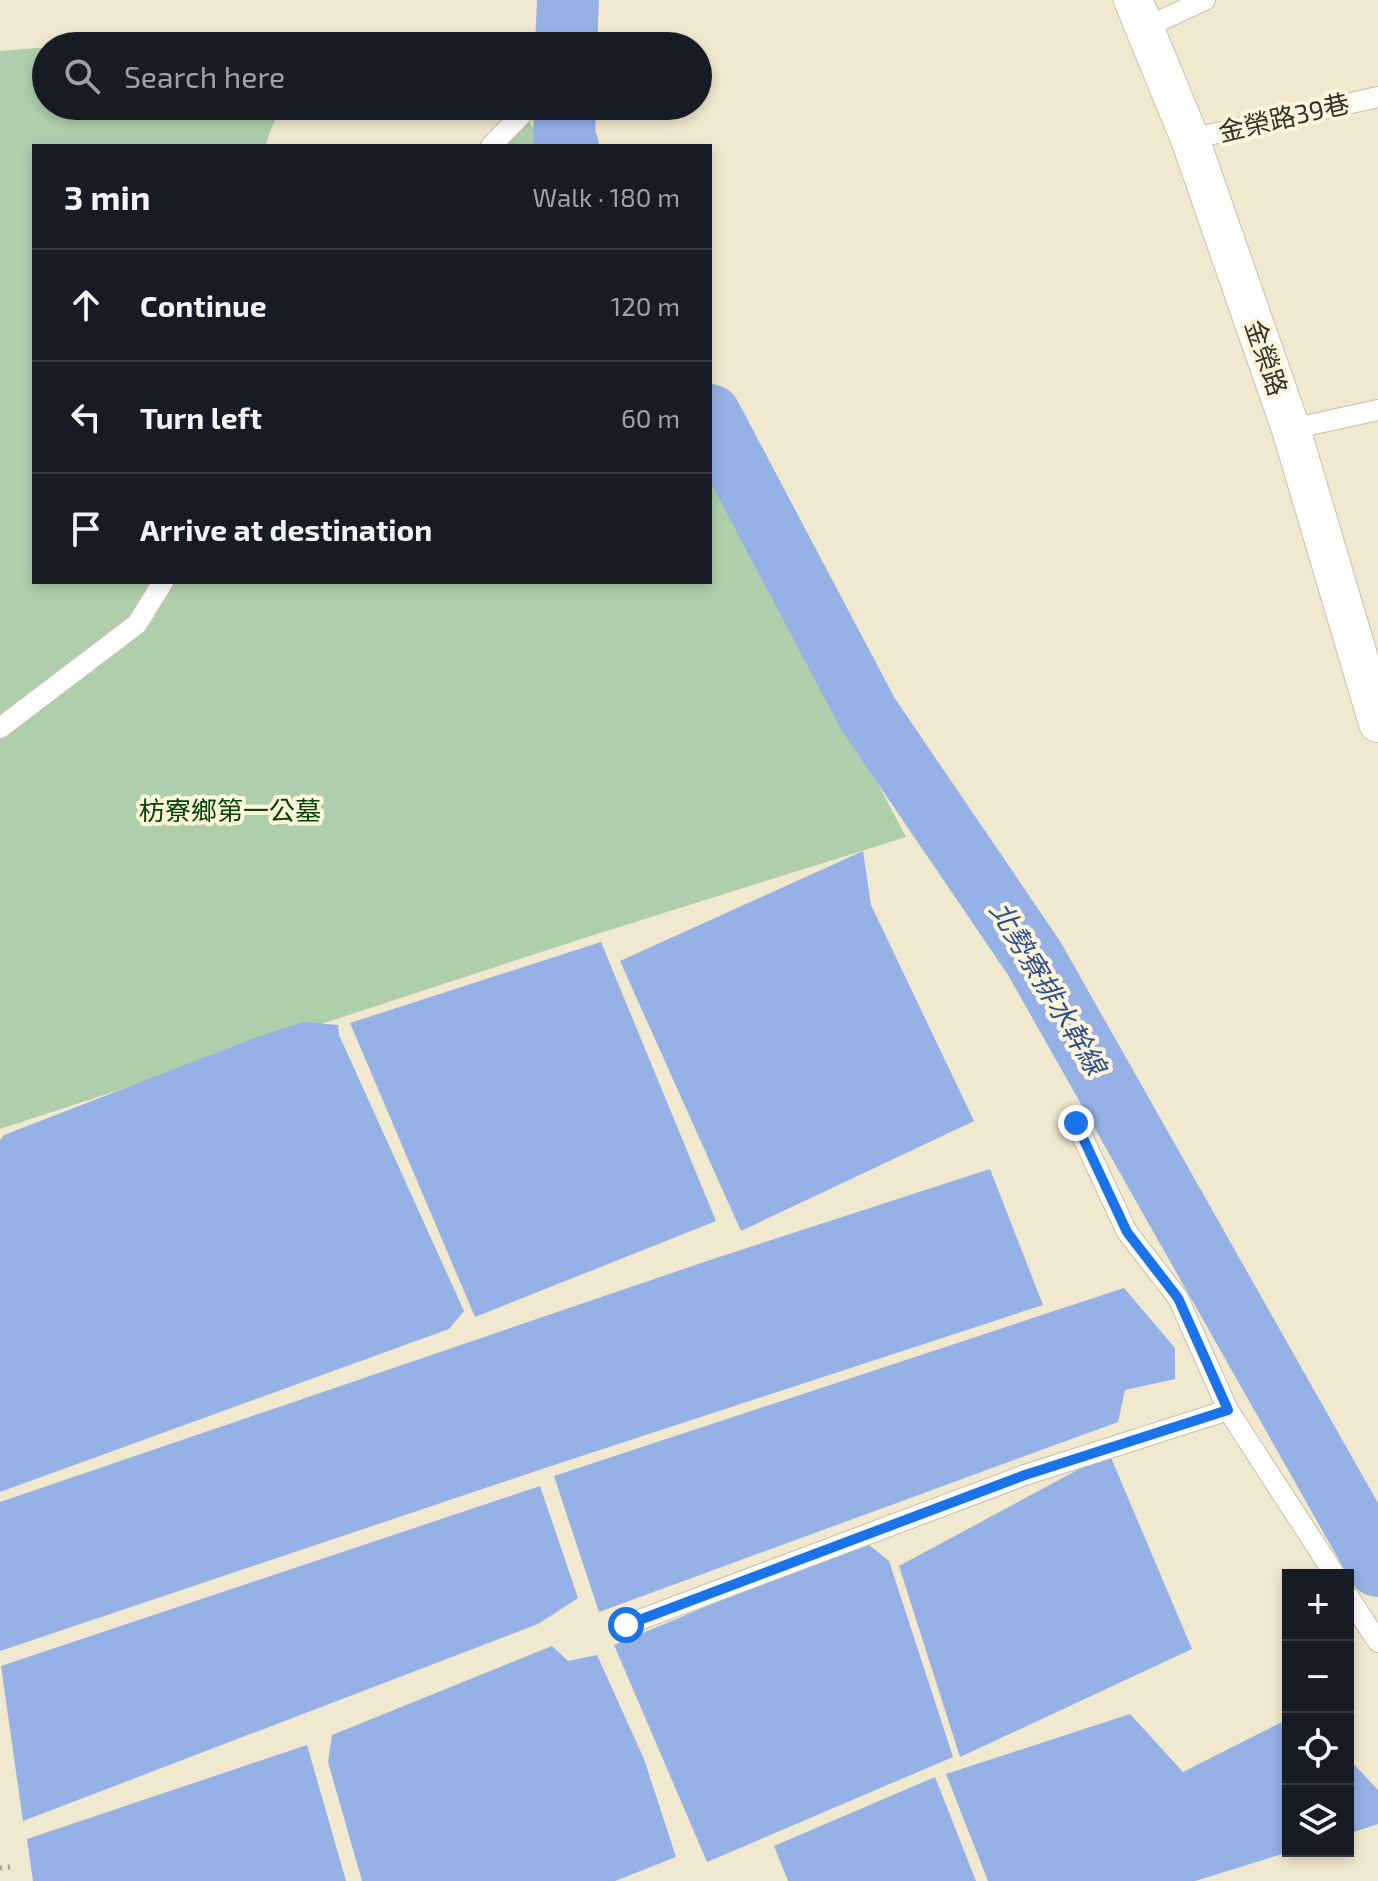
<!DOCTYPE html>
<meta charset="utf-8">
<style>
:root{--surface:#171b24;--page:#20242c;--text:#f1f3f6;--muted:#9ea1a6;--line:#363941}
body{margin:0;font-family:"Exo 2","Noto Sans TC",sans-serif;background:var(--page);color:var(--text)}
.controls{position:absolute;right:24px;bottom:24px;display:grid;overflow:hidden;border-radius:0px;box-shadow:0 4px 12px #0003}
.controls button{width:72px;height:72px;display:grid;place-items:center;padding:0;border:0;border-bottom:2px solid var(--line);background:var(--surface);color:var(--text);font:40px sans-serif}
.stop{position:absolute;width:24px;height:24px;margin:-18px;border:6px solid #1a73e8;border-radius:50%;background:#fff}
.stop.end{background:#1a73e8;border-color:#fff;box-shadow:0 2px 8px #0008}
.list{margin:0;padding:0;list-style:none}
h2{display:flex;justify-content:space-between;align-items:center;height:104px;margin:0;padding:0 32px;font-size:34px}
h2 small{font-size:26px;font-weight:400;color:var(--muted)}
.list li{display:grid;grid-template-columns:52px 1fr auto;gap:24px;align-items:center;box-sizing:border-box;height:112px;padding:0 32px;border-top:2px solid var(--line)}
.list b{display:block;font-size:30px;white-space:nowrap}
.list em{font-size:26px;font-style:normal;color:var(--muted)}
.icon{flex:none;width:44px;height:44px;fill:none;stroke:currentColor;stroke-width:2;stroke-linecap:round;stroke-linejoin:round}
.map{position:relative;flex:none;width:1378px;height:1881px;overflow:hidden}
.search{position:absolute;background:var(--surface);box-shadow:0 4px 12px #0003;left:32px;top:32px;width:680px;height:88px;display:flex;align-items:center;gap:20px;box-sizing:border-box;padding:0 28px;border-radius:44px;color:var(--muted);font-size:30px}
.panel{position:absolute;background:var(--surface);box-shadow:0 4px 12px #0003;left:32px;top:144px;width:680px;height:440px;border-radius:0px}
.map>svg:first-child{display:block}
.green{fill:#afcfac}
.water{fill:#95b1e6}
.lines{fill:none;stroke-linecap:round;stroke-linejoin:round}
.river{stroke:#95b1e6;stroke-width:62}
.service-casing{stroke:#c8c0a8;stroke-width:22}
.minor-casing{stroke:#c8c0a8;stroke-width:40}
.path{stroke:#aba591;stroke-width:5;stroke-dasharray:2 6;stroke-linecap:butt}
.service{stroke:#fff;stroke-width:20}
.minor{stroke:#fff;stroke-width:38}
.route{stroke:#1a73e8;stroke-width:10}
.labels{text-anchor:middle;stroke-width:8;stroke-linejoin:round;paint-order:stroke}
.street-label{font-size:26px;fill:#353229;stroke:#fef6dc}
.park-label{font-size:26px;fill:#014504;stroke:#fef6dc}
.water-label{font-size:28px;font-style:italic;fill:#304f8f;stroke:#fef6dc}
</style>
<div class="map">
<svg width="1378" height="1881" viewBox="0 0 1378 1881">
<rect width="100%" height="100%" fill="#f1e9cf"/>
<!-- green -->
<g class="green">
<polygon points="35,48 46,48 46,106 280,106 265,146 34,146 34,582 710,582 710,465 906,837 581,939 0,1129 0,51"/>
<polygon points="526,116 542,146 481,146 497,124"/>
</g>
<!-- water -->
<g class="water">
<polygon points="863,851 871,905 974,1121 741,1231 620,961"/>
<polygon points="601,942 716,1221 475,1317 350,1023"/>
<polygon points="304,1022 338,1025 339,1035 464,1311 449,1329 0,1492 0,1140 4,1135 257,1037"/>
<polygon points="990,1169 1043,1305 545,1468 0,1651 0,1502 713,1259"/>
<polygon points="1124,1288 1175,1348 1175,1379 1125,1390 1118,1422 599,1612 554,1476"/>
<polygon points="1109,1453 1192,1649 960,1757 899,1566"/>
<polygon points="540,1486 578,1598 538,1624 23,1821 1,1666"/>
<polygon points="864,1541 889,1561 953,1757 707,1862 614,1645"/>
<polygon points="552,1646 568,1661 597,1655 644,1759 676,1857 615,1881 362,1881 328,1762 332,1735"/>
<polygon points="1130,1714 1183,1772 1288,1719 1288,1851 1292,1851 1195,1881 988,1881 946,1774"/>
<polygon points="307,1745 346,1881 33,1881 27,1839"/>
<polygon points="1348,1758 1378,1790 1378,1824 1348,1834"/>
<polygon points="935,1777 976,1881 788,1881 774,1846"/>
</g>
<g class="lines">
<!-- river -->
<g class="river">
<polyline points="566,46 568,0"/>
<polyline points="565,106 564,138 568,146"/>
<polyline points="710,415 868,714 1034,958 1378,1566"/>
</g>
<!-- service casing -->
<g class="service-casing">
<g id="service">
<polyline points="1144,28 1205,0"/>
<polyline points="1190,139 1378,97"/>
<polyline points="491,146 525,111"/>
<polyline points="1291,429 1378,410"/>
<polyline points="0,728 137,624 163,582"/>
<polyline points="1076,1123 1127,1232 1178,1298 1228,1410 1335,1575"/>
<polyline points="1348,1596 1378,1642"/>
<polyline points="626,1625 1025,1475 1228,1410"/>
</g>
</g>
<!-- minor casing -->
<g class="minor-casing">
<polyline id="minor" points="1133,0 1190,139 1291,429 1378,723"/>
</g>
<!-- path -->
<polyline class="path" points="0,1868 10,1867"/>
<!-- service -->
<use href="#service" class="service"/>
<!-- minor -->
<use href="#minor" class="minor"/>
</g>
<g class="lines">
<!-- route -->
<polyline class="route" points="626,1625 1025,1475 1228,1410 1178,1298 1127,1232 1076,1123"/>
</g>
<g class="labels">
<!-- street labels -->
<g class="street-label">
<text transform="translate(1284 118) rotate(-13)" y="9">金榮路39巷</text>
<text transform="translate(1266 358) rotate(71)" y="9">金榮路</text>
</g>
<!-- park labels -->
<g class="park-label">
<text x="230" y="820">枋寮鄉第一公墓</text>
</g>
<!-- water labels -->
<g class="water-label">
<text transform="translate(1048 988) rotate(59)" y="10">北勢寮排水幹線</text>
</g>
</g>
</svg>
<div class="controls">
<button>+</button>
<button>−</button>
<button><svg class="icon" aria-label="locate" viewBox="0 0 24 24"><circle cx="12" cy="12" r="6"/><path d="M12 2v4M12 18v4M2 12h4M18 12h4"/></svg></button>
<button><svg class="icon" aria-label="layers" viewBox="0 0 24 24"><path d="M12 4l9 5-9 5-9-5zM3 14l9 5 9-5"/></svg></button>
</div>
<div class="stop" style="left:626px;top:1625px"></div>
<div class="stop end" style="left:1076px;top:1123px"></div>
<div class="search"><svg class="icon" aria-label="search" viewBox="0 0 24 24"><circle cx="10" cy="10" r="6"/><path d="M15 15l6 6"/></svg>Search here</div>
<section class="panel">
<h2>3 min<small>Walk · 180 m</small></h2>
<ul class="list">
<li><svg class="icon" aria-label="ahead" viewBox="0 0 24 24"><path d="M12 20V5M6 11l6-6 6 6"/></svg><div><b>Continue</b></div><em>120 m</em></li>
<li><svg class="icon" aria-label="left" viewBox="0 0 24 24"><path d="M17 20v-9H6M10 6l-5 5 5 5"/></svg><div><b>Turn left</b></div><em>60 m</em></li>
<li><svg class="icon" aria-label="arrive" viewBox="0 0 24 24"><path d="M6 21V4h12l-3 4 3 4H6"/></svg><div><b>Arrive at destination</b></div></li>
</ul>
</section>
</div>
